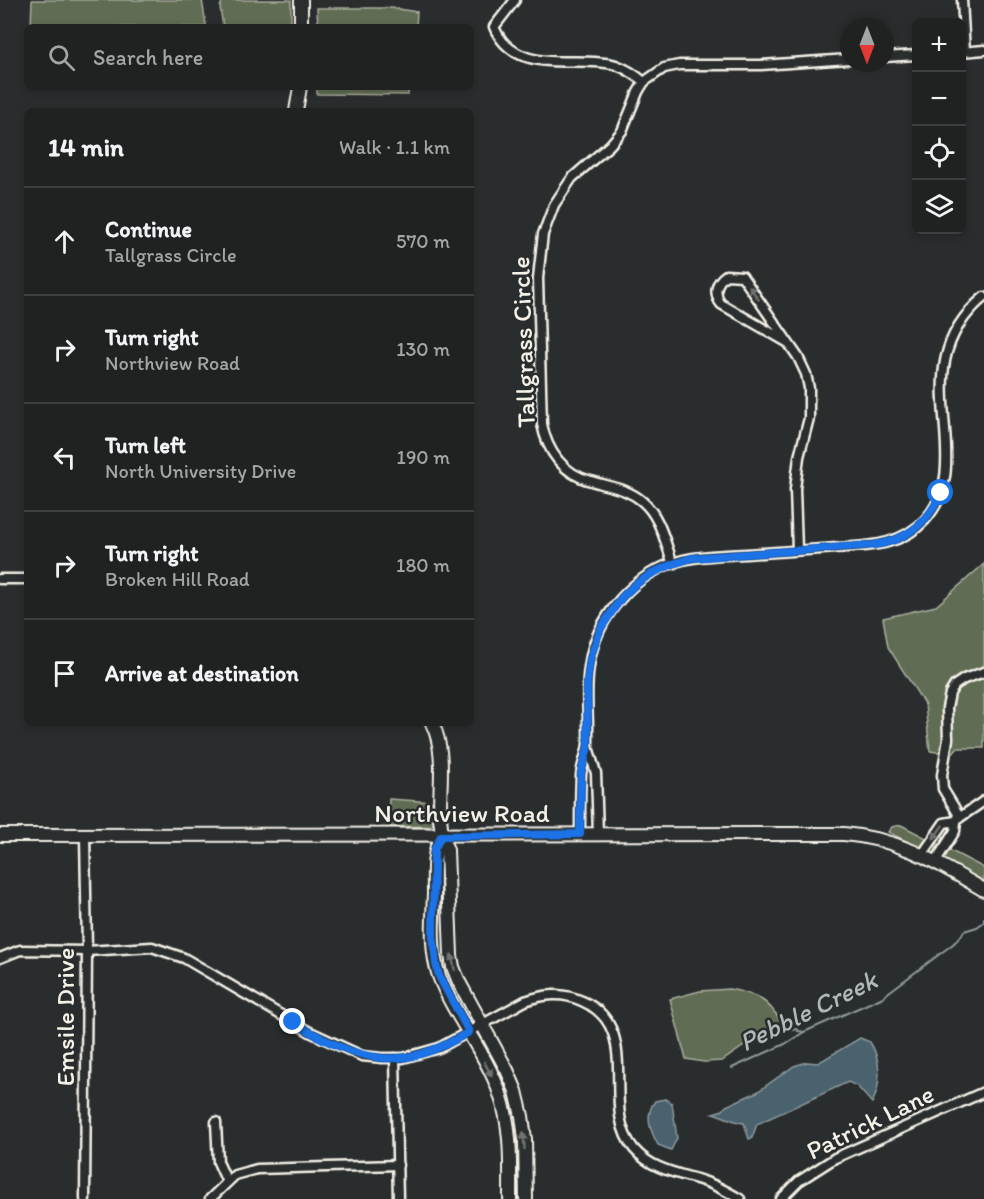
<!DOCTYPE html>
<meta charset="utf-8">
<style>
:root{--surface:#202222;--page:#282a2a;--text:#f1f3f6;--muted:#a2a4a5;--line:#3d3f40}
body{margin:0;font-family:Itim,sans-serif;background:var(--page);color:var(--text)}
.controls{position:absolute;right:18px;top:18px;display:grid;overflow:hidden;border-radius:9px;box-shadow:0 3px 9px #0003}
.controls button{width:54px;height:54px;display:grid;place-items:center;padding:0;border:0;border-bottom:2px solid var(--line);background:var(--surface);color:var(--text);font:30px sans-serif}
.compass{position:absolute;left:840px;top:18px;width:54px;height:54px;border-radius:50%;background:var(--surface);box-shadow:0 3px 9px #0003;rotate:180deg}
.stop{position:absolute;width:18px;height:18px;margin:-14px;border:4px solid #1a73e8;border-radius:50%;background:#fff}
.stop.end{background:#1a73e8;border-color:#fff;box-shadow:0 2px 6px #0008}
.list{margin:0;padding:0;list-style:none}
h2{display:flex;justify-content:space-between;align-items:center;height:78px;margin:0;padding:0 24px;font-size:26px}
h2 small{font-size:20px;font-weight:400;color:var(--muted)}
.list li{display:grid;grid-template-columns:39px 1fr auto;gap:18px;align-items:center;box-sizing:border-box;height:108px;padding:0 24px;border-top:2px solid var(--line)}
.list b{display:block;font-size:22px;white-space:nowrap}
.list p{margin:0;font-size:20px;white-space:nowrap;color:var(--muted)}
.list em{font-size:20px;font-style:normal;color:var(--muted)}
.icon{flex:none;width:33px;height:33px;fill:none;stroke:currentColor;stroke-width:2;stroke-linecap:round;stroke-linejoin:round}
.map{position:relative;flex:none;width:984px;height:1199px;overflow:hidden}
.search{position:absolute;background:var(--surface);box-shadow:0 3px 9px #0003;left:24px;top:24px;width:450px;height:66px;display:flex;align-items:center;gap:15px;box-sizing:border-box;padding:0 21px;border-radius:9px;color:var(--muted);font-size:22px}
.panel{position:absolute;background:var(--surface);box-shadow:0 3px 9px #0003;left:24px;top:108px;width:450px;height:618px;border-radius:9px}
.map>svg:first-child{display:block}
.green{fill:#616c53;stroke:#aaae9e;stroke-width:1.5}
.water{fill:#4a626e;stroke:#8e9b9f;stroke-width:1.5}
.lines{fill:none;stroke-linecap:round;stroke-linejoin:round}
.stream{stroke:#8e9b9f;stroke-width:2}
.street-casing{stroke:#f4f1e8;stroke-width:13}
.secondary-casing{stroke:#f4f1e8;stroke-width:16}
.street{stroke:#2a2d2e;stroke-width:8}
.secondary{stroke:#2a2d2e;stroke-width:12}
.oneway{fill:#71726f}
.route{stroke:#1a73e8;stroke-width:8}
.labels{text-anchor:middle;stroke-width:5;stroke-linejoin:round;paint-order:stroke}
.street-label{font-size:26px;fill:#f4f1e8;stroke:#2a2d2e}
.water-label{font-size:27px;font-style:italic;fill:#b0b8b7;stroke:#2a2d2e}
</style>
<div class="map">
<svg width="984" height="1199" viewBox="0 0 984 1199">
<rect width="100%" height="100%" fill="#2a2d2e"/>
<filter id="ink" filterUnits="userSpaceOnUse"><feTurbulence type="fractalNoise" baseFrequency=".0167" numOctaves="2"/><feDisplacementMap in="SourceGraphic" scale="12" xChannelSelector="R" yChannelSelector="G"/><feConvolveMatrix kernelMatrix="1 2 1 2 8 2 1 2 1" color-interpolation-filters="sRGB"/></filter>
<g filter="url(#ink)">
<!-- green -->
<g class="green">
<polygon points="32,0 202,0 206,25 205,27 31,27"/>
<polygon points="223,0 291,0 291,27 223,27 220,7"/>
<polygon points="317,8 391,8 417,12 416,27 318,27"/>
<polygon points="317,87 409,87 408,95 317,94"/>
<polygon points="984,564 984,748 957,748 952,754 930,751 925,705 888,647 883,618 936,606"/>
<polygon points="389,799 433,802 433,824 431,826 387,827"/>
<polygon points="901,825 984,868 984,885 918,847 888,832 892,827"/>
<path d="M 729,989 C 756,994 767,998 782,1023 L 756,1038 L 722,1061 L 704,1062 L 686,1059 L 670,999 L 700,991 Z"/>
</g>
<!-- water -->
<g class="water">
<path d="M 860,1038 L 870,1042 C 881,1059 882,1084 872,1103 L 857,1086 L 848,1082 L 757,1124 L 752,1138 L 749,1139 L 744,1123 C 733,1122 724,1116 713,1113 L 723,1110 L 726,1106 L 757,1092 L 794,1066 L 807,1062 L 818,1063 Z"/>
<path d="M 665,1099 L 672,1103 L 677,1138 L 671,1150 L 658,1145 C 650,1130 644,1116 655,1101 Z"/>
</g>
<g class="lines">
<!-- stream -->
<g class="stream">
<polyline points="780,1015 792,1025 792,1030 797,1029 798,1031 804,1032"/>
<polyline points="732,1068 785,1044 804,1032 881,998 953,944 961,936 964,931 977,927 984,922 984,918"/>
</g>
<!-- street casing -->
<g class="street-casing">
<g id="street">
<path d="M 515,0 L 494,27 C 516,78 576,54 616,65 C 627,69 636,75 644,82"/>
<polyline points="962,0 965,52"/>
<polyline points="962,52 984,50"/>
<polyline points="885,57 916,55"/>
<path d="M 787,342 L 721,304 C 713,293 716,282 726,275 L 742,276 L 798,357 L 806,374 L 809,388 L 809,418 L 799,457 L 795,489 L 797,550"/>
<path d="M 673,564 C 665,542 660,516 642,501 C 627,488 610,487 591,481 C 563,474 547,451 542,424 L 538,278 L 543,234 L 554,205 L 572,178 L 610,145 L 622,131 L 638,92 L 644,82 L 664,68 L 679,65 L 761,65 L 849,59"/>
<polyline points="0,579 27,579"/>
<polyline points="588,747 596,773 598,834"/>
<polyline points="960,817 943,789 942,775 948,739 947,708 950,693 955,685 964,679 984,672"/>
<polyline points="956,820 984,801"/>
<path d="M 580,834 C 580,815 580,794 581,775 C 582,764 587,754 588,744 C 589,718 585,692 589,667 C 595,618 634,572 683,560 C 703,555 725,555 746,554 C 776,552 806,550 837,548 C 869,546 901,546 925,520 C 981,458 899,368 984,297"/>
<polyline points="85,835 87,951 85,1199"/>
<polyline points="922,855 944,823 956,821 955,831 935,862"/>
<path d="M 0,958 L 20,950 L 87,951 L 152,947 L 184,958 L 310,1032 L 362,1056 L 382,1058 L 403,1058 L 439,1048 L 525,1001 C 545,994 562,992 582,1001 C 645,1028 598,1107 634,1149 C 652,1170 678,1173 703,1181 C 716,1185 728,1192 740,1199"/>
<polyline points="395,1058 398,1199"/>
<polyline points="216,1122 218,1162 227,1182"/>
<polyline points="210,1199 235,1175 257,1169 398,1165"/>
<polyline points="781,1199 799,1181 835,1158 984,1092"/>
</g>
</g>
<!-- secondary casing -->
<g class="secondary-casing">
<g id="secondary">
<polyline points="301,0 301,27"/>
<polyline points="296,111 300,87"/>
<path d="M 432,723 C 452,764 430,811 447,850 L 451,955 L 453,967 L 459,982 L 507,1070 L 516,1091 L 522,1116 L 525,1139 L 526,1199"/>
<path d="M 0,835 L 844,834 C 901,839 936,862 984,890"/>
<path d="M 441,836 C 432,855 434,873 434,894 C 433,920 430,950 439,976 C 454,1017 486,1052 500,1094 C 512,1129 510,1163 510,1199"/>
</g>
</g>
<!-- street -->
<use href="#street" class="street"/>
<!-- secondary -->
<use href="#secondary" class="secondary"/>
</g>
<!-- one-way arrows -->
<defs><path id="oneway-solid" d="M-6-.8H1V-3.2L6.5 0L1 3.2V.8H-6Z" transform="scale(1.5)"/></defs>
<g class="oneway">
<use href="#oneway-solid" transform="translate(754 293) rotate(-125)"/>
<use href="#oneway-solid" transform="translate(938 832) rotate(125)"/>
<use href="#oneway-solid" transform="translate(453 962) rotate(-102)"/>
<use href="#oneway-solid" transform="translate(488 1069) rotate(62)"/>
<use href="#oneway-solid" transform="translate(524 1141) rotate(-94)"/>
</g>
</g>
<g class="lines" filter="url(#ink)">
<!-- route -->
<path class="route" d="M 293,1022 C 360,1062 399,1074 469,1032 L 439,976 L 436,964 L 433,936 L 434,850 L 441,836 L 580,834 L 581,773 L 588,747 L 587,683 L 590,659 L 601,628 L 622,597 L 636,584 L 653,573 L 673,564 L 692,558 L 874,545 C 906,541 929,522 941,493"/>
</g>
<g class="labels">
<!-- street labels -->
<g class="street-label">
<text transform="translate(523 342) rotate(-92)" y="9">Tallgrass Circle</text>
<text x="462" y="822">Northview Road</text>
<text transform="translate(65 1017) rotate(-90)" y="9">Emsile Drive</text>
<text transform="translate(870 1122) rotate(-26)" y="9">Patrick Lane</text>
</g>
<!-- water labels -->
<g class="water-label">
<text transform="translate(808 1011) rotate(-26)" y="9">Pebble Creek</text>
</g>
</g>
</svg>
<div class="controls">
<button>+</button>
<button>−</button>
<button><svg class="icon" aria-label="locate" viewBox="0 0 24 24"><circle cx="12" cy="12" r="6"/><path d="M12 2v4M12 18v4M2 12h4M18 12h4"/></svg></button>
<button><svg class="icon" aria-label="layers" viewBox="0 0 24 24"><path d="M12 4l9 5-9 5-9-5zM3 14l9 5 9-5"/></svg></button>
</div>
<svg class="compass" viewBox="-18 -18 36 36"><path d="M0-13l5 13h-10z" fill="#e53935"/><path d="M0 13l5-13h-10z" fill="#a2a4a5"/></svg>
<div class="stop" style="left:941px;top:493px"></div>
<div class="stop end" style="left:293px;top:1022px"></div>
<div class="search"><svg class="icon" aria-label="search" viewBox="0 0 24 24"><circle cx="10" cy="10" r="6"/><path d="M15 15l6 6"/></svg>Search here</div>
<section class="panel">
<h2>14 min<small>Walk · 1.1 km</small></h2>
<ul class="list">
<li><svg class="icon" aria-label="ahead" viewBox="0 0 24 24"><path d="M12 20V5M6 11l6-6 6 6"/></svg><div><b>Continue</b><p>Tallgrass Circle</p></div><em>570 m</em></li>
<li><svg class="icon" aria-label="right" viewBox="0 0 24 24"><path d="M7 20v-9h11M14 6l5 5-5 5"/></svg><div><b>Turn right</b><p>Northview Road</p></div><em>130 m</em></li>
<li><svg class="icon" aria-label="left" viewBox="0 0 24 24"><path d="M17 20v-9H6M10 6l-5 5 5 5"/></svg><div><b>Turn left</b><p>North University Drive</p></div><em>190 m</em></li>
<li><svg class="icon" aria-label="right" viewBox="0 0 24 24"><path d="M7 20v-9h11M14 6l5 5-5 5"/></svg><div><b>Turn right</b><p>Broken Hill Road</p></div><em>180 m</em></li>
<li><svg class="icon" aria-label="arrive" viewBox="0 0 24 24"><path d="M6 21V4h12l-3 4 3 4H6"/></svg><div><b>Arrive at destination</b></div></li>
</ul>
</section>
</div>
